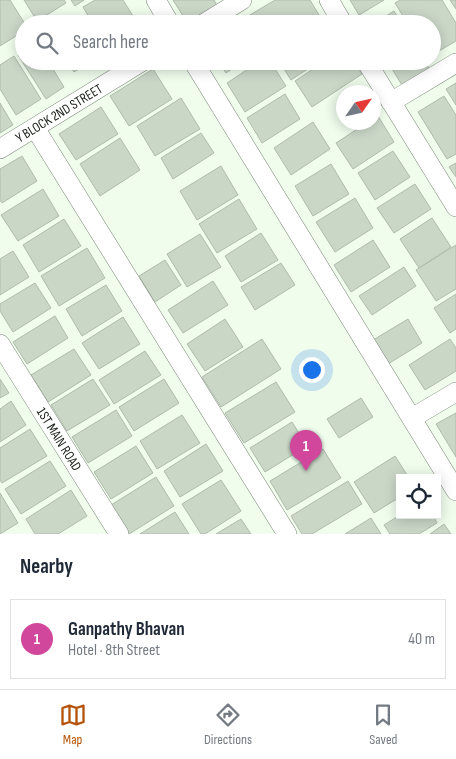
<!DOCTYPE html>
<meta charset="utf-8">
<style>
:root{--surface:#fff;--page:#f6f6f7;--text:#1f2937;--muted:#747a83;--line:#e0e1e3;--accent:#b45309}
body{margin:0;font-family:"Sofia Sans Condensed",sans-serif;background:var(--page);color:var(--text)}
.controls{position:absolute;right:15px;bottom:15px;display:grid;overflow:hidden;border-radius:0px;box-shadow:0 2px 12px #0003}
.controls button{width:45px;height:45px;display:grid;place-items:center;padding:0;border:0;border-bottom:1px solid var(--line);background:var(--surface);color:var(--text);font:25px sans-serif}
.compass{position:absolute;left:336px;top:85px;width:45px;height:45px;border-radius:50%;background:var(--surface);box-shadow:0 2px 12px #0003;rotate:56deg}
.you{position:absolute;left:311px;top:369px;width:18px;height:18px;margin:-12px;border:4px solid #fff;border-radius:50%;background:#1a73e8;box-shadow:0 0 0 8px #1a73e833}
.badge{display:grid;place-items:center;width:32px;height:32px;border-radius:50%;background:var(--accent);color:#fff;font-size:16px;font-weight:700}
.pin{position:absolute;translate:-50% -41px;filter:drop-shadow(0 1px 2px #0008)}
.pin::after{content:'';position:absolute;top:26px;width:18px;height:15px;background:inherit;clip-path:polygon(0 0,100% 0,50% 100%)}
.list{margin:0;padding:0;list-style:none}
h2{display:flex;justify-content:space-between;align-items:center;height:65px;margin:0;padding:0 20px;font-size:21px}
h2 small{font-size:16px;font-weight:400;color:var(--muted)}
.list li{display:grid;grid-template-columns:32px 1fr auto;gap:15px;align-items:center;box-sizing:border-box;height:80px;margin:0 10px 10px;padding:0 10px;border:1px solid var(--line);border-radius:0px}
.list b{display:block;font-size:19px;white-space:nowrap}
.list p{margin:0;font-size:16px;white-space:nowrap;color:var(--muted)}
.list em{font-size:16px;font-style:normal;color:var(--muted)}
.icon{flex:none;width:28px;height:28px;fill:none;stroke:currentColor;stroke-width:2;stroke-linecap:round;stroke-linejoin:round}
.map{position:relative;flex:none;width:456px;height:534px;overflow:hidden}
.search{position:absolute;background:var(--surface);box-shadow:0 2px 12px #0003;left:15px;right:15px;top:15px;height:55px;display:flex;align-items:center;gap:12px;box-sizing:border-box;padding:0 18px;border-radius:28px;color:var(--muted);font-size:19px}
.sheet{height:155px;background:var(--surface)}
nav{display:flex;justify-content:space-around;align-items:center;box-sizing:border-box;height:70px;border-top:1px solid var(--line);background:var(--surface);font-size:14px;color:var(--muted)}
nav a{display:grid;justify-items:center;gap:2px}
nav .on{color:var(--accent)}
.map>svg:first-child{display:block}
.building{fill:#cad7c7;stroke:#afbbac}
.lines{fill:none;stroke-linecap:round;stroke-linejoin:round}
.street-casing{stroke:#7d897a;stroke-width:20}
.street{stroke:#fff;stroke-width:19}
.labels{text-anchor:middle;stroke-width:4;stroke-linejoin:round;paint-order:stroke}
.street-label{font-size:14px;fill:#20251f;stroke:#fff}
</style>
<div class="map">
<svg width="456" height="534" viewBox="0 0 456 534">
<rect width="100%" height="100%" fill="#f0fded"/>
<!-- building -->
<g class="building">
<polygon points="0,0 10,0 25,24 24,31 0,46"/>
<polygon points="24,0 64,0 66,3 37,21"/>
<polygon points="71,0 84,0 75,6"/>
<polygon points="95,0 123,0 138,24 93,24 83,7"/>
<polygon points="173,0 214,0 218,7 191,24 188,24"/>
<polygon points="275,0 310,0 319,15 305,24 256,24 250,15"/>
<polygon points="350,0 384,0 359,15"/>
<polygon points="400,0 442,0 456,23 456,41 432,55 432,24 408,24 395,3"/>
<polygon points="450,0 456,0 456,9"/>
<polygon points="394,11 402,24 374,24"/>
<polygon points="324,18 328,24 314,24"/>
<polygon points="24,51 24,61 48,61 64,87 46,99 18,55"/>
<polygon points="14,56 41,99 16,115 0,89 0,65"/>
<polygon points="67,61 91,61 74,72"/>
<polygon points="218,61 244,61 226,73"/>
<polygon points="260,61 270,61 286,86 245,112 227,83"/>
<polygon points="279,61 320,61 291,80"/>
<polygon points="325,61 353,61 362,74 312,107 295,81"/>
<polygon points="387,61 425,61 429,68 402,85"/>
<polygon points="153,69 172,99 129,126 110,96"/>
<polygon points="456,83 456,105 446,89"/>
<polygon points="285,94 300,119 262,143 247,118"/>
<polygon points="444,96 456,115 456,154 447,159 418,112"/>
<polygon points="181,98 200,129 155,156 137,126"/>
<polygon points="0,103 13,125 0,133"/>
<polygon points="101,107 118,134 76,160 59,134"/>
<polygon points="378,116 394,142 353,169 336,143 368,122 374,122 374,119"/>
<polygon points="313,122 330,149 291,175 274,148"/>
<polygon points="201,133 214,153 173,179 161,158"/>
<polygon points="120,138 140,170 100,196 80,164"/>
<polygon points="393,151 410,177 375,200 358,173"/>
<polygon points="22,156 37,181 2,203 0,200 0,169"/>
<polygon points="456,163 456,177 449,167"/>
<polygon points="331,164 349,194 313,216 295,186"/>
<polygon points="221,166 238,195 197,220 180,191"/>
<polygon points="415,184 431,209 394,233 377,208"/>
<polygon points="43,189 59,216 18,241 1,215"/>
<polygon points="355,198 373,228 335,252 316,222"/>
<polygon points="239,199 257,229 217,253 199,224"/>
<polygon points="432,218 451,247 419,268 400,239"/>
<polygon points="64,219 81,246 39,272 23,245"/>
<polygon points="261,233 278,260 241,282 225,256"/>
<polygon points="200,234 221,267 187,287 167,254"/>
<polygon points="373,240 390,267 351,292 334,265"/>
<polygon points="456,245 456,289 436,301 416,270"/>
<polygon points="87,248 105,278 59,306 41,276"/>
<polygon points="13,251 29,277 0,295 0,259"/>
<polygon points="165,260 181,285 155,302 139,276"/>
<polygon points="281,263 295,285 255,310 241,287"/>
<polygon points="404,267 416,286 372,315 359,296"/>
<polygon points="213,281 228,305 183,333 168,310"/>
<polygon points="35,283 51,308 13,332 0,311 0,304"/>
<polygon points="106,285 122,311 82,336 66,309"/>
<polygon points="456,294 456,329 450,333 434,308"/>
<polygon points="55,316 68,338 27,364 13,342"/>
<polygon points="123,317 140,344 99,369 82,343"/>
<polygon points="225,319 243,347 205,371 187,344"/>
<polygon points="408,319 422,343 388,364 373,340"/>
<polygon points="262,339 281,369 221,407 202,377"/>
<polygon points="450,339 456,348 456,371 425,390 409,365"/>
<polygon points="74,349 91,375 48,402 31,375"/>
<polygon points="145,351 161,375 114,404 99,380"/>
<polygon points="0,379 9,393 0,398"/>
<polygon points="93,379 110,405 67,431 51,405"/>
<polygon points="164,379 179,403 134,431 119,407"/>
<polygon points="276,382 295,412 244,443 225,413"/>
<polygon points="361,398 373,417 339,438 327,419"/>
<polygon points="11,401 26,425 0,442 0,409"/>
<polygon points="116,410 132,436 88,463 72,437"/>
<polygon points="456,413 456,457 436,424"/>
<polygon points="182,415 200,443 157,469 140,441"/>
<polygon points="292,422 307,446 265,472 250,448"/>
<polygon points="30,429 47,456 2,483 0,480 0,448"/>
<polygon points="206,444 223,471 180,497 164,471"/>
<polygon points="136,446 153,473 111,499 94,472"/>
<polygon points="323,449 341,478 287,510 270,481"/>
<polygon points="395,456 409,478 400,478 400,497 374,513 354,482"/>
<polygon points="50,461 66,486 21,514 5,489"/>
<polygon points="156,477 174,506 129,534 111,505"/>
<polygon points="221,480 241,511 205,534 201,534 182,504"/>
<polygon points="348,481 362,504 312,534 302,534 291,516"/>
<polygon points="71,490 87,516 58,534 35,534 26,519"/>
<polygon points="0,493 18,523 0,534"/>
<polygon points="175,512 189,534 140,534"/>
<polygon points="400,515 433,515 437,523 419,534 390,534 384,525"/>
<polygon points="371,518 381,534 345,534"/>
<polygon points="241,519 251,534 216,534"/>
<polygon points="444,524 451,534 430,534"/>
</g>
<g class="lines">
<!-- street casing -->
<g class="street-casing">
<g id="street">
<polyline points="156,0 170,24"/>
<polyline points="329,0 343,24"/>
<polyline points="203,24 242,0"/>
<polyline points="193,61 456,491"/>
<polyline points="366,61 456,207"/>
<polyline points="391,102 456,63"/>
<polyline points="35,128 287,534"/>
<path id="s1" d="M 0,149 L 143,61"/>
<path id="s2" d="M 0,344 L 119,534"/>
<polyline points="412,418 456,392"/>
</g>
</g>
<!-- street -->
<use href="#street" class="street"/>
</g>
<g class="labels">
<!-- street labels -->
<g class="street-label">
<text dy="5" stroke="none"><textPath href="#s1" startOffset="69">Y BLOCK 2ND STREET</textPath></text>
<text dy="5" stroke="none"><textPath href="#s2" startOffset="112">1ST MAIN ROAD</textPath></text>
</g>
</g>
</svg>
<div class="controls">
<button><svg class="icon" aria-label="locate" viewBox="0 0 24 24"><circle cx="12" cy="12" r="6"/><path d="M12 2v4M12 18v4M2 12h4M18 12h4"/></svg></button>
</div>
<svg class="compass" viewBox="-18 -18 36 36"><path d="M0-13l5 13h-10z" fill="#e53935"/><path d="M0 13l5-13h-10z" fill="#747a83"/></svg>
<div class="you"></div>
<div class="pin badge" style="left:306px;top:471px;background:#d1479c">1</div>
<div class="search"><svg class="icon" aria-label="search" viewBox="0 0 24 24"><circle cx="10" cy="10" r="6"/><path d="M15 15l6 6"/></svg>Search here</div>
</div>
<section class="sheet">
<h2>Nearby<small></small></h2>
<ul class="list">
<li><span class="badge" style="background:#d1479c">1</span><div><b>Ganpathy Bhavan</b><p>Hotel · 8th Street</p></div><em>40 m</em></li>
</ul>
</section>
<nav>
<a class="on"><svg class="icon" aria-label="map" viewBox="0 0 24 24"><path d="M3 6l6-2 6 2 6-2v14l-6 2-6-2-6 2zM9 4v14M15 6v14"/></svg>Map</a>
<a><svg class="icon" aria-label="directions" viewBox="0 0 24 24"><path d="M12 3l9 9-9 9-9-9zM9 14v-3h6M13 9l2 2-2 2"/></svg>Directions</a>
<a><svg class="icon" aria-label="saved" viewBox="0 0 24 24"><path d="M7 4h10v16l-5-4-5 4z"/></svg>Saved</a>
</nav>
